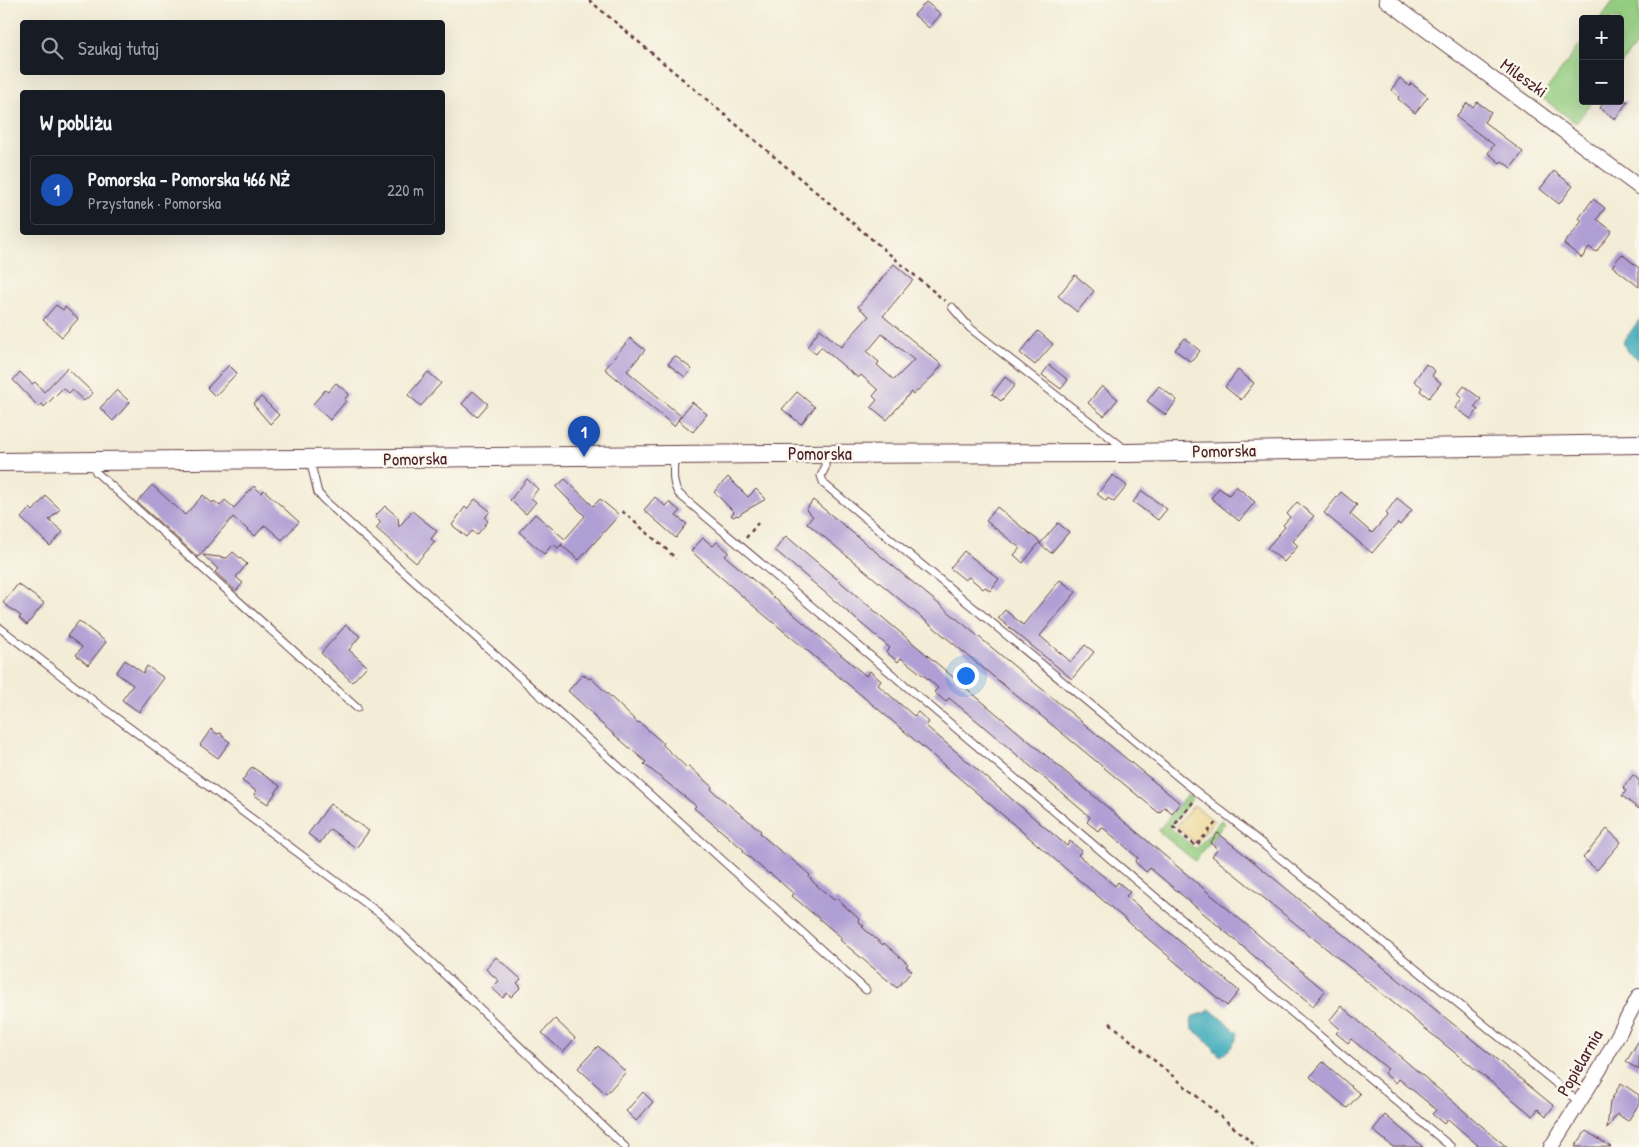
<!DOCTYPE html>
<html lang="pl">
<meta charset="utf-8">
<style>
:root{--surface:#171b24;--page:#20242c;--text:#f1f3f6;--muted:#9ea1a6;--line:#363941;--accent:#d1495b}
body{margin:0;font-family:"Patrick Hand",sans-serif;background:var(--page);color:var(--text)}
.controls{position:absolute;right:15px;top:15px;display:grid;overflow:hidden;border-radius:5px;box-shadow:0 5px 20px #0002}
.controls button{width:45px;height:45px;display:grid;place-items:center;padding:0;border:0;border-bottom:1px solid var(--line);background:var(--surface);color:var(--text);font:25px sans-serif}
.you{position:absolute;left:965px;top:675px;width:18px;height:18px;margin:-12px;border:4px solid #fff;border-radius:50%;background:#1a73e8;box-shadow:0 0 0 8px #1a73e833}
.badge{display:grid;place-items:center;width:32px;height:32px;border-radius:50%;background:var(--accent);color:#fff;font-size:16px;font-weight:700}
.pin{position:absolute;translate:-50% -41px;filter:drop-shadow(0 1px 2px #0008)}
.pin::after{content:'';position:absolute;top:26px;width:18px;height:15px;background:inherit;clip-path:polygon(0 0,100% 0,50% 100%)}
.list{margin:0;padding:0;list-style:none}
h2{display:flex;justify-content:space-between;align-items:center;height:65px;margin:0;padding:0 20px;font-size:21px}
h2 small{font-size:16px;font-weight:400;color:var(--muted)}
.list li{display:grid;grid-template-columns:32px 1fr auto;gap:15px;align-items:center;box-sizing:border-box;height:70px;margin:0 10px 10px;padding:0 10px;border:1px solid var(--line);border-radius:5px}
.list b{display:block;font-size:19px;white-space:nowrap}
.list p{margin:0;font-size:16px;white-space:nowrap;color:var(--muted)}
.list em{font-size:16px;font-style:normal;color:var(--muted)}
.icon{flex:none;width:28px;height:28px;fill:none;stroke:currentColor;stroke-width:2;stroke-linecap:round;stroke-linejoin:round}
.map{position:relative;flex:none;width:1639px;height:1147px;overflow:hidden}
.search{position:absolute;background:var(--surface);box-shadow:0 5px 20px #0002;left:20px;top:20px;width:425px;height:55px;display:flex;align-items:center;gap:12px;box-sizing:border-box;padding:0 18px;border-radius:5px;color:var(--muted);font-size:19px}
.panel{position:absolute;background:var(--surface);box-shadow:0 5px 20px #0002;left:20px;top:90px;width:425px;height:145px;border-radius:5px}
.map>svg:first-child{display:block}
.green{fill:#94cd81;stroke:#6f7656}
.sand{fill:#eeda9e;stroke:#9c7c64}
.water{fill:#3baab9;stroke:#426472}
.building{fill:#b09fd4;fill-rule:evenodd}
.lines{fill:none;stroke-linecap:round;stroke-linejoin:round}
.service-casing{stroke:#633e45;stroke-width:9}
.minor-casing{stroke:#633e45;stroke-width:16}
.tertiary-casing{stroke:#633e45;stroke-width:20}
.path{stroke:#633e45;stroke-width:2.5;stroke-dasharray:4 4;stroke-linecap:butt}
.service{stroke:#fff;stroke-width:7}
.minor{stroke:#fff;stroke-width:14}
.tertiary{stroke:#fff;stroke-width:18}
.labels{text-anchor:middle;stroke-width:5;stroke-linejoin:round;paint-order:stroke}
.street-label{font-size:18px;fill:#4a1f2b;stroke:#fbf7ec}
</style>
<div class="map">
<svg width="1639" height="1147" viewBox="0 0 1639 1147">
<rect width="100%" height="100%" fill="#fbf7ec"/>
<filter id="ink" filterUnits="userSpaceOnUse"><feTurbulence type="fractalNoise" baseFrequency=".02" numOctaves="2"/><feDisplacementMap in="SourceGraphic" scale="10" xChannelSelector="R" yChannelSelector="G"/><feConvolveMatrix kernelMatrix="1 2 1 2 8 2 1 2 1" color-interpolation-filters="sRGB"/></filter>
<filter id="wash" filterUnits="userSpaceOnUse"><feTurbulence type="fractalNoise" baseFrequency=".0096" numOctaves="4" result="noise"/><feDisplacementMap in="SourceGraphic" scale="20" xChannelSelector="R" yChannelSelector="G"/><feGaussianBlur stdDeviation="1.12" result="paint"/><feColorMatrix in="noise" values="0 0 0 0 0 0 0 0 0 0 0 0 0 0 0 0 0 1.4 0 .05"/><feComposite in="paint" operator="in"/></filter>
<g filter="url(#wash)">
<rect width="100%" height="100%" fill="#f3edd7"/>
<!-- green -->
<g class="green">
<polygon points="1614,0 1639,0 1639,41 1620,65 1620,19 1600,19"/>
<polygon points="1583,41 1583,101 1593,101 1576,123 1541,97"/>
<polygon points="1187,795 1192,799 1170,828 1196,849 1221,820 1225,823 1195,861 1158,831"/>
</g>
<!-- sand -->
<polygon class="sand" points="1194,805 1214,821 1196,843 1176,827"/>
<!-- water -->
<g class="water">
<polygon points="1639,320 1639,360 1626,350 1623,342"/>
<path d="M 1210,1009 L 1238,1033 C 1236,1043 1230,1050 1221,1056 C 1213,1051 1212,1044 1206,1040 C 1201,1036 1198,1033 1192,1029 L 1191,1020 L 1193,1016 L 1205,1013 Z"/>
</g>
<g id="blocks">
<!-- building -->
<g class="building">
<polygon points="926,2 941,14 929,28 914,15"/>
<polygon points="1400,78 1409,86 1411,83 1428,97 1415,113 1398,99 1399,97 1391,90"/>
<polygon points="1604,101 1628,101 1615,119 1600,108"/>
<polygon points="1477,102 1491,112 1484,122 1523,152 1511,168 1502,161 1500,163 1488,153 1494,145 1456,117 1467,103 1473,107"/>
<polygon points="1554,171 1573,186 1559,204 1540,189"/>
<polygon points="1593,199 1605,208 1597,219 1612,231 1596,252 1589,247 1582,258 1564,244 1582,221 1579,218"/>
<polygon points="1622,254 1639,268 1639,287 1612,266"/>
<path d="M 894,264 L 913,280 L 883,316 L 942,365 L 933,376 L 913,395 L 911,392 L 887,420 L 871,407 L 877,400 L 873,396 L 878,390 L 861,375 L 858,378 L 821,347 L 816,354 L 807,347 L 820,329 L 841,347 L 869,316 L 858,307 ZM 882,334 L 914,360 L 894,380 L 877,365 L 879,362 L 867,352 Z"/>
<polygon points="1075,275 1094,291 1077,312 1058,296"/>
<polygon points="56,305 63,310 65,307 78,319 62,337 43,320"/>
<polygon points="1038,331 1053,344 1035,365 1020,353"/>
<polygon points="630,338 645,350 627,371 681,416 674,426 605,369"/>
<polygon points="1185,338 1200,351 1191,362 1175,350"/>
<polygon points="675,356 692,369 685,377 668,364"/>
<polygon points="1426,364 1435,371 1432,376 1441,383 1429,398 1420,391 1422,387 1414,381"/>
<polygon points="229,365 237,373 215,396 207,388"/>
<polygon points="1049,365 1068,380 1061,389 1042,375"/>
<polygon points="67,368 93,393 84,401 72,390 69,393 63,388 44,407 42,404 39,407 13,380 20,372 32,384 35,382 44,392"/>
<polygon points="1238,370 1254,383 1241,400 1225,387"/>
<polygon points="428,372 441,383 421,406 408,395"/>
<polygon points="1005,377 1015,385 1001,401 992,394"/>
<polygon points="336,383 349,394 344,400 346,401 330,420 313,404 325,390 328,392"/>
<polygon points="1102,386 1118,399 1104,416 1088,403"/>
<polygon points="1159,386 1177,400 1166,415 1147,401"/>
<polygon points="1464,386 1481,399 1474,407 1478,410 1471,419 1455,408 1462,398 1458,394"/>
<polygon points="117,390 130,402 113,421 100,408"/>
<polygon points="473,391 488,404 477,417 462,404"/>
<polygon points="797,392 815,407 801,424 782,409"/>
<polygon points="261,397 279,415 270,424 253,404"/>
<polygon points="692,402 707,414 693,432 678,420"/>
<polygon points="1113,475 1127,486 1114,502 1108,498 1106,501 1097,494"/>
<polygon points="728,477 748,497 756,489 766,499 743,512 738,516 737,515 733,517 731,515 734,512 714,492"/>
<polygon points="527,479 538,489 531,498 536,502 526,514 510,500"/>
<polygon points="565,479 593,506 600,499 619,515 579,560 561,545 563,543 558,548 553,544 544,554 519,532 535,514 565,539 585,516 556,487"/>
<polygon points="152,485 185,515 203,495 212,503 214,501 220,506 225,500 234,508 254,486 261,493 264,490 299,522 282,540 265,525 255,536 233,517 198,557 137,502"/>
<polygon points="1236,486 1255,502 1239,521 1211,498 1219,488 1229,495"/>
<polygon points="1142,491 1167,509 1158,520 1133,502"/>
<polygon points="1341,492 1357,505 1350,514 1372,533 1388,515 1386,513 1397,498 1412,510 1400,525 1398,523 1372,553 1324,513"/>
<polygon points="46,496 60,509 49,520 63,532 50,546 21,518 30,508 33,511"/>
<polygon points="655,497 665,506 669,502 680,511 676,516 687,524 676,538 644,510"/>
<polygon points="475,499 490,511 485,518 488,521 477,535 472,531 467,537 452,525 465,507 467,509"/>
<polygon points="813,500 1180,803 1172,813 1165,807 1159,813 807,523 813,516 806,510"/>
<polygon points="1297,502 1314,516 1293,541 1298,546 1284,562 1267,548 1285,527 1283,525 1290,517 1287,514"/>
<polygon points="385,506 398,517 399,527 412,511 437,531 431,539 435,542 416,563 376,528 381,522 375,516"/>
<polygon points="997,507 1040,542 1023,563 1014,555 1020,548 986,521"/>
<polygon points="1058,523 1069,532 1051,553 1040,544"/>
<polygon points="786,536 1325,991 1313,1006 1150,868 1146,872 1141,867 1135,862 1138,858 1120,842 1102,827 1098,831 1093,827 1087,822 1090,817 976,720 949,698 946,702 934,692 938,688 928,679 901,658 898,662 886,652 890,648 775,550"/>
<polygon points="703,538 713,546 717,542 729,552 725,556 751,578 866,676 870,671 881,681 878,685 914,716 918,712 929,722 926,726 1067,846 1070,841 1082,851 1078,855 1115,886 1118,882 1130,892 1126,896 1239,991 1227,1006 884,714 757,609 691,551"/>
<polygon points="964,551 999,579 990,591 985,587 983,589 969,577 965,580 950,568"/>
<polygon points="233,552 247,564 236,577 243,583 236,591 215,572 218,569 203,555 227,558"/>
<polygon points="1060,580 1076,592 1040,636 1071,662 1085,645 1094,652 1072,679 998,618 1005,610 1023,625"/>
<polygon points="18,584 44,603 27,625 19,618 21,616 3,603"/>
<polygon points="79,621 106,642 88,665 76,655 82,647 67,636"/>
<polygon points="346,625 360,636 349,650 367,666 352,682 321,653"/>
<polygon points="125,660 143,673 147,666 164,678 139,712 122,700 133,685 116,673"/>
<polygon points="583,674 589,679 591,678 638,723 639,722 663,743 662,744 687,768 689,766 712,787 711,789 716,794 761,831 760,833 765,838 785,855 786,854 810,875 809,877 814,883 834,900 836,898 859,919 858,921 864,926 862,927 883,945 884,943 908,964 906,966 912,971 897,988 840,940 842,938 792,896 794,894 770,873 769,874 743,852 744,850 694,808 696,806 644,764 646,762 596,719 591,712 568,691"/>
<polygon points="211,729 217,734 221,733 223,737 230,742 218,758 200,745"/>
<polygon points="252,767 280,786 268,804 254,795 256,791 242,781"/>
<polygon points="1633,775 1639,780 1639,809 1622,796 1626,791 1623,788"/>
<polygon points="330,804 369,831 356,848 330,829 320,843 308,834"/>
<polygon points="1607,829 1621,842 1597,870 1583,858"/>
<polygon points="1218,833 1554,1106 1546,1116 1538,1109 1533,1116 1212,856 1218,849 1210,843"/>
<polygon points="496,957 521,979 517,983 521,987 511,997 507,993 503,998 492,988 499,981 486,969"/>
<polygon points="1341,1006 1477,1122 1507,1147 1480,1147 1448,1119 1444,1124 1432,1114 1436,1110 1426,1101 1399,1079 1396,1083 1384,1073 1388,1069 1351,1039 1348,1043 1336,1033 1340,1029 1330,1020"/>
<polygon points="555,1019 575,1038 563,1052 542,1033"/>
<polygon points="1639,1040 1639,1070 1626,1062"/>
<polygon points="598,1046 626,1072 606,1094 578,1068"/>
<polygon points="1323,1062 1360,1094 1347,1108 1310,1077"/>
<polygon points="1621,1083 1639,1095 1639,1104 1628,1121 1617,1114 1607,1129 1610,1102"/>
<polygon points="643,1092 653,1102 636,1121 626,1111"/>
<polygon points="1385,1115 1411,1137 1423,1147 1393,1147 1373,1130"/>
<polygon points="1586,1131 1611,1147 1575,1147"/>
</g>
</g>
</g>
<g filter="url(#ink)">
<use href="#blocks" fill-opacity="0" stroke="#633e45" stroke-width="1"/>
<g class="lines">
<!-- service casing -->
<g class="service-casing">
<g id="service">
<polyline points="952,307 970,328 1120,445 1124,450"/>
<polyline points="825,454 825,468 821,476 824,484 1188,785 1233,820 1579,1102"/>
<path d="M 674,456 C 674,469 671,483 679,494 L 1451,1147"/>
<polyline points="310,460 318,493 324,500 866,990"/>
<polyline points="92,463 96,472 357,708"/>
<polyline points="0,628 99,705 383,916 625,1147"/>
</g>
</g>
<!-- minor casing -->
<g class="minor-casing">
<g id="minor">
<polyline points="1386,0 1639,187"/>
<polyline points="1551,1147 1600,1069 1639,996"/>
</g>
</g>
<!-- tertiary casing -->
<g class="tertiary-casing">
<polyline id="tertiary" points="0,462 771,454 1126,453 1639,444"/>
</g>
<!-- path -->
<g class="path">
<polyline points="589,0 945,301"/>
<polyline points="622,511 667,550 676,559"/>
<polyline points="746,538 758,523"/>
<polyline points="1193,802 1173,827 1196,846 1218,820"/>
<polyline points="1110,1023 1257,1147"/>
</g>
<!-- service -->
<use href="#service" class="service"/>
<!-- minor -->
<use href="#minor" class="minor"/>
<!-- tertiary -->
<use href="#tertiary" class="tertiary"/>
</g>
</g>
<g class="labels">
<!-- street labels -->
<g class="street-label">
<text transform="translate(1524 78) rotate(36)" y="6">Mileszki</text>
<text transform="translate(1224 451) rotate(-1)" y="6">Pomorska</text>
<text x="820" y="460">Pomorska</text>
<text transform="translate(415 459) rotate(-1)" y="6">Pomorska</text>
<text transform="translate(1580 1063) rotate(-60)" y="6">Popielarnia</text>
</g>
</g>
</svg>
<div class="controls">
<button>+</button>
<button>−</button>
</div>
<div class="you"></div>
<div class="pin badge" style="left:584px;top:457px;background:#1a4fb4">1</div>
<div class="search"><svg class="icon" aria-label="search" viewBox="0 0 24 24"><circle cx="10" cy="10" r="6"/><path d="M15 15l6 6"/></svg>Szukaj tutaj</div>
<section class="panel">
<h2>W pobliżu<small></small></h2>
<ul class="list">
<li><span class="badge" style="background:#1a4fb4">1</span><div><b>Pomorska - Pomorska 466 NŻ</b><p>Przystanek · Pomorska</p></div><em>220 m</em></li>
</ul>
</section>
</div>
